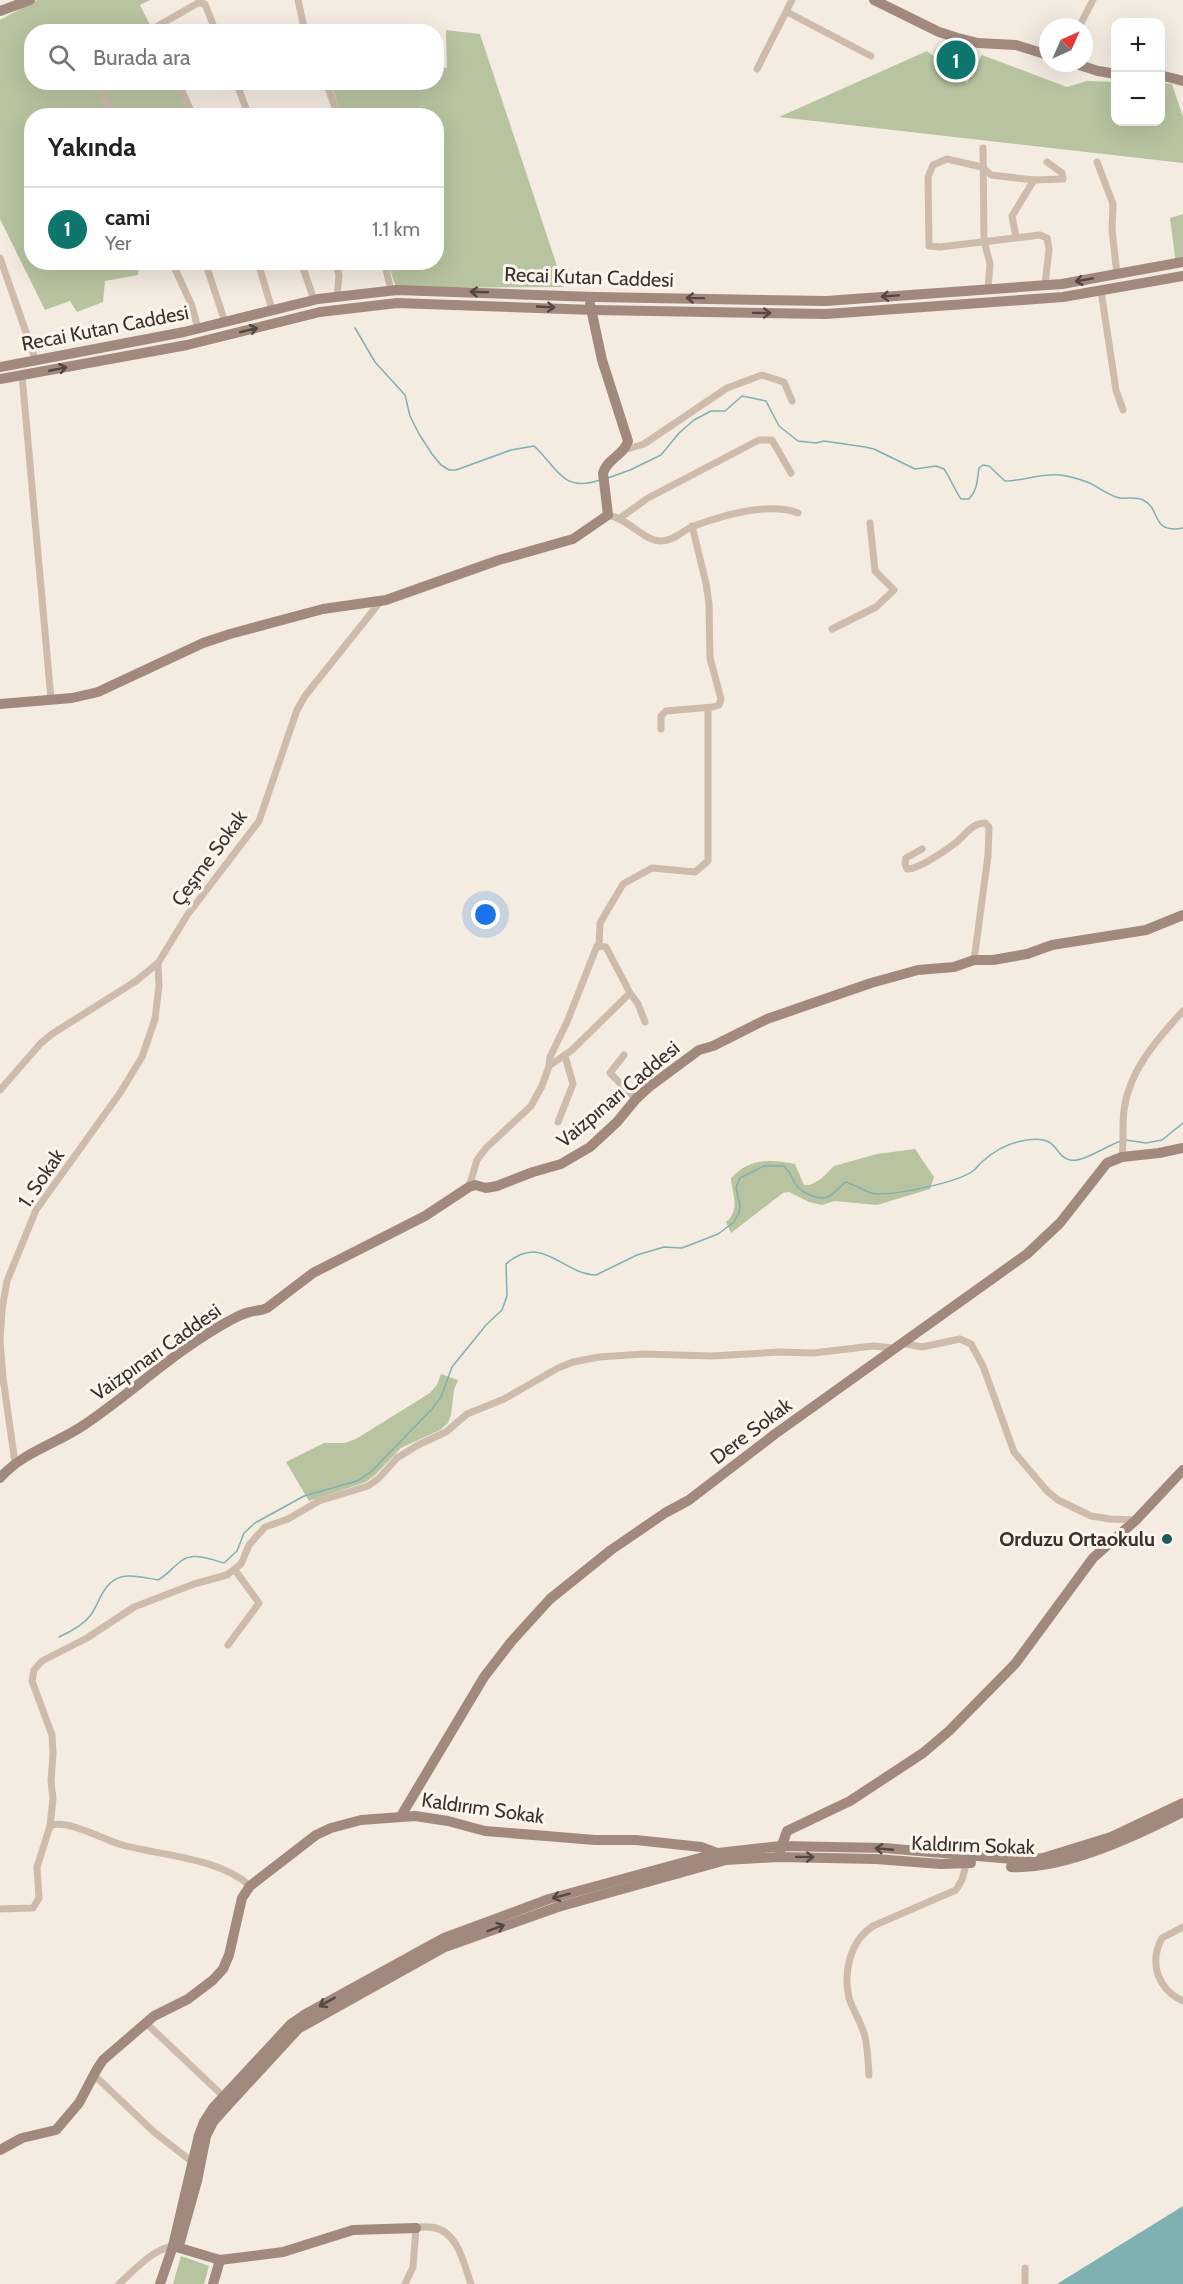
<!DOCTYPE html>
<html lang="tr">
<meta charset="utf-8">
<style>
:root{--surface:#fff;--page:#f2f2f2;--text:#222;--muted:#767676;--line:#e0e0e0;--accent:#0f766e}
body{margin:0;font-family:Cabin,sans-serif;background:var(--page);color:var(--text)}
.controls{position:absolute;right:18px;top:18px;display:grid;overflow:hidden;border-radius:12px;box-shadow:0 6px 24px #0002}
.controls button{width:54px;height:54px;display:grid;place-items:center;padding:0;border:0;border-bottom:2px solid var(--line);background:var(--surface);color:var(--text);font:30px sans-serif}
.compass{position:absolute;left:1039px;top:18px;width:54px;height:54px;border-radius:50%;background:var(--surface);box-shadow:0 6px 24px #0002;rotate:45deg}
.you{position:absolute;left:486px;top:915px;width:21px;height:21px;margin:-15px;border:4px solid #fff;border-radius:50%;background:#1a73e8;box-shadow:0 0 0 9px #1a73e833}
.badge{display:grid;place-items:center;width:39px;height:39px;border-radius:50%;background:var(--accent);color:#fff;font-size:20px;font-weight:700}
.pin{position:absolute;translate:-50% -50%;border:3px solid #fff;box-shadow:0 2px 6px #0006}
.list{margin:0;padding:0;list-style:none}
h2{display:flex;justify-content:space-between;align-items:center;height:78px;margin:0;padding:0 24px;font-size:26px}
h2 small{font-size:20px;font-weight:400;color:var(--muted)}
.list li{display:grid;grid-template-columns:39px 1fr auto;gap:18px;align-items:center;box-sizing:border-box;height:84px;padding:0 24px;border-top:2px solid var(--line)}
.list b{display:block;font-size:22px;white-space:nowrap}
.list p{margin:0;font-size:20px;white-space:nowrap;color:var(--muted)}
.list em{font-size:20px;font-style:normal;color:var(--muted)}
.icon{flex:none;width:33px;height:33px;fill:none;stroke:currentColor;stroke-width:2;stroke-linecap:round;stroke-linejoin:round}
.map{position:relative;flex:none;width:1183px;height:2284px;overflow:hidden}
.search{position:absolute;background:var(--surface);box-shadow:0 6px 24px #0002;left:24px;top:24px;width:420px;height:66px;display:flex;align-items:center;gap:15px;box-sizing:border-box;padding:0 21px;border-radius:24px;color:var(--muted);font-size:22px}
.panel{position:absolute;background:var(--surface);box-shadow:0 6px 24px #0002;left:24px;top:108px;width:420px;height:162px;border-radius:24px}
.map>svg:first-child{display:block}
.green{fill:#b8c4a0}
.water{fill:#7fb0b2}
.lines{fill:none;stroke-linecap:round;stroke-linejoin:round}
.stream{stroke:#7fb0b2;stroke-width:1.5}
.street{stroke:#cdbbac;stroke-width:7}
.secondary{stroke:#a18a7d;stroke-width:10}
.oneway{stroke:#544640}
.poi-dot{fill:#1f5a5e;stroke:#fbf5ee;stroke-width:2}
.labels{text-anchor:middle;stroke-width:6;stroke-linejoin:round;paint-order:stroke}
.street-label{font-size:20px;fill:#3b302b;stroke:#fbf5ee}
.poi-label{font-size:20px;font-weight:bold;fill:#3b302b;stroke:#fbf5ee;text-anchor:end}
</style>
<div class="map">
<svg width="1183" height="2284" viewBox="0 0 1183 2284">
<rect width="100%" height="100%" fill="#f4ebe1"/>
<!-- green -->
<g class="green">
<polygon points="37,0 150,0 140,5 153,31 32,32 32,82 177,83 192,113 185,116 32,116 32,262 139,263 138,275 105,281 103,302 77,312 70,301 45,310 0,219 0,20"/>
<polygon points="446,30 480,34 564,287 396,288 388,263 436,262 436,116 341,115 331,83 436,82 437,66 447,68"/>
<polygon points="927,51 967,83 982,55 1067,87 1087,81 1115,82 1116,122 1160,122 1161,83 1172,84 1183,117 1183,163 779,117"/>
<polygon points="1183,214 1183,262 1176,264 1170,218"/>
<path d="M 915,1149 L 934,1177 L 930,1189 L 877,1205 L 835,1201 L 822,1205 L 809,1202 L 789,1192 L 783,1193 L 731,1233 L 726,1222 C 741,1209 732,1195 731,1178 C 750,1158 769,1159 795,1164 L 804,1185 L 810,1185 L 821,1179 L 834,1166 L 877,1154 Z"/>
<polygon points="441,1374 458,1380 454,1390 451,1415 448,1423 440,1430 401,1448 376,1474 366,1482 309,1501 286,1462 324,1443 345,1443 356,1439 430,1393 437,1385"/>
<polygon points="181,2256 209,2266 204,2284 173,2284"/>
</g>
<!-- water -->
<polygon class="water" points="1183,2206 1183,2284 1057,2284"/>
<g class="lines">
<!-- stream -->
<g class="stream">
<path d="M 355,328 L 375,362 L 405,395 L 410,416 L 419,434 L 432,454 L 441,465 L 449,470 L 456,470 L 511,450 L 534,446 C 558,468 562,493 600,480"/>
<path d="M 608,478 L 630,470 L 661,455 L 679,433 L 694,420 L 711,411 L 725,411 L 742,396 L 766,401 L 779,426 L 798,441 L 816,443 L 824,441 L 865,447 L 874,449 L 915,469 L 936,466 L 944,469 C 951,479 954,489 961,499 L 969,499 C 978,490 977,479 979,468 L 983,465 L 989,466 L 1005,481 C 1023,481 1041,473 1060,475 C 1068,476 1079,479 1087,482 C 1098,486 1108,496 1120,498 C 1128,499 1135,496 1143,500 C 1162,509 1150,534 1183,528"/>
<polyline points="1126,1140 1146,1143 1162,1140 1183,1123"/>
<path d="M 59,1637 C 70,1632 82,1626 90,1616 C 100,1603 102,1583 121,1577 C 132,1574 146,1578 158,1580 C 167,1575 173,1567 181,1561 C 193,1552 210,1559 224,1563 L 237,1551 L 244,1533 L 255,1523 L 304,1496 L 357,1481 L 371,1472 L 432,1409 L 441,1397 L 452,1367 L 486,1325 L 502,1310 L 507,1296 L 506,1264 C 542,1232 562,1274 596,1275 L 637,1255 L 664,1247 L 682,1248 L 718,1234 L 734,1222 L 739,1213 L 740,1205 L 736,1188 L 740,1178 L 764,1166 L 784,1166 C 793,1174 791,1179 797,1186 C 802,1192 818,1201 827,1197 C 834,1195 840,1186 846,1182 C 856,1185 867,1193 875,1194 C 896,1195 956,1183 973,1171 C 977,1168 979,1164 983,1161 C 995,1150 1011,1142 1027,1140 C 1060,1135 1053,1156 1070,1160 C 1082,1163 1108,1145 1121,1141"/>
</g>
<!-- street -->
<g class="street">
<polyline points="298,0 305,32"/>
<polyline points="787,12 871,56"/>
<polyline points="1079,27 1093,0"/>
<polyline points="153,32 156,27 198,3 205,4 216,32"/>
<polyline points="757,69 792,0"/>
<polyline points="98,82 112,116"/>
<polyline points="178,82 193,116"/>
<polyline points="236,82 249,116"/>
<polyline points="326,82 338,116"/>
<polyline points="983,148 984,240 990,264 988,289"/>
<polyline points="1097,162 1113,204 1112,230 1117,274"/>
<polyline points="1016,237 1012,216 1034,180"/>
<polyline points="0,258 36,361"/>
<polyline points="172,262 192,306 198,329"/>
<polyline points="205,262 225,322"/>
<polyline points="258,262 272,310"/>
<polyline points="301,262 314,300"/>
<polyline points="335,262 339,275 337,297"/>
<polyline points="384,262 391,290"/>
<polyline points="1045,285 1049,249 1047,238 1040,235 940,247 929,246 928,177 933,165 947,159 982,167 991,175 1034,180 1063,179 1062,173 1047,162"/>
<polyline points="1101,291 1116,390 1123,410"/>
<polyline points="22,375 51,699"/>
<polyline points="624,450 644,444 727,388 762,375 784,382 792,401"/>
<path d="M 608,515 C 629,519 644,541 661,541 C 674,541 683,530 694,526 C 723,515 769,502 798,513"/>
<polyline points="620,518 648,498 759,440 772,440 791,473"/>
<polyline points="832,629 876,607 894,590 875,571 870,523"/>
<polyline points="661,729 661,716 666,711 713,707 719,705 721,699 710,658 709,604 706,583 692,526"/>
<path d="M 922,849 L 906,858 L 905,864 L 907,869 C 917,870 945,851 954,844 C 964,837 971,823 985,823 L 989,827 L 988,856 L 974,960"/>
<polyline points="599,945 600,923 623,884 652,868 695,872 708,861 708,708"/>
<polyline points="630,993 572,1050 549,1066 550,1057 567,1022 597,946 606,947 630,993 638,1004 645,1022"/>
<polyline points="624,1055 610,1073 636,1099"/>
<polyline points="0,1090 41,1043 52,1034 136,981 158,963 188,914 259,821 297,710 305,696 380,602"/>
<polyline points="558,1122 573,1084 565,1056"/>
<path d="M 1122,1157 C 1124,1141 1122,1126 1124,1110 C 1129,1071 1157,1039 1183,1011"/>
<polyline points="469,1187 477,1160 486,1148 531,1106 542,1086 549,1066"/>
<polyline points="902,1343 922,1347 960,1339 971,1344 983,1366 1014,1452 1047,1491 1058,1500 1091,1516 1110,1519 1136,1520"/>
<polyline points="15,1463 3,1378 0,1340 2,1310 7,1281 36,1210 120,1093 142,1057 155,1019 159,986 158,963"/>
<polyline points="228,1645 259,1603 235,1570"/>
<path d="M 50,1826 C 65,1818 103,1839 119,1844 C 160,1856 218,1857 250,1886"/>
<polyline points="0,1909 33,1908 39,1898 37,1867 50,1826 53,1799 51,1781 53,1754 52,1735 32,1681 34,1670 42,1661 87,1638 134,1607 194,1584 227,1575 241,1564 249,1545 265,1527 288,1519 319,1501 368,1486 379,1478 397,1458 418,1445 446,1432 467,1414 504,1399 558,1368 573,1362 599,1357 643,1354 712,1356 780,1352 813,1353 873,1346 894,1348"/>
<path d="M 1183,1927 L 1162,1938 C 1149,1962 1157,1989 1183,2001"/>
<polyline points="146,2023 223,2096"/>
<polyline points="94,2075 154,2132 195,2164"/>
<path d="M 869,2075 C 868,2063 868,2049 865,2037 C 862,2023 853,2011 849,1998 C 843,1972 850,1941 873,1926 L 956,1890 L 962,1880 L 967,1861"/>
<path d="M 119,2284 C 135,2270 151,2250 173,2246"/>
<path d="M 405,2284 L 413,2267 L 416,2228 C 455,2220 461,2255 471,2284"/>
<polyline points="1025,2284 1025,2268"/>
</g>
<!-- secondary -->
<g class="secondary">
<polyline points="874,0 939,32 958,38 978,43 1016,45 1048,55"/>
<polyline points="0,11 30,0"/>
<polyline points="1073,63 1098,71 1116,74"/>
<polyline points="1160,75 1183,81"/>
<polyline points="0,367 184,332 318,299 397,290 594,297 826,301 1062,284 1183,262"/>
<polyline points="0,379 187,345 320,312 397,303 594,310 826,314 1063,297 1183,276"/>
<path d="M 0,704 L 72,698 L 98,692 L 203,643 L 230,634 L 323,609 L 386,600 L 499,560 L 573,539 L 608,515 L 603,473 C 607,459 624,455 628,441 L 602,360 L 590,304"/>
<path d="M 0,1478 C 23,1452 56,1444 84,1425 C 133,1392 177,1349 229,1321 C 235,1318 243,1313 250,1312 C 257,1310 261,1311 267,1308 L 313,1273 L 425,1216 L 469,1187 L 475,1185 L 486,1188 L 497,1186 L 533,1172 L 561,1164 L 590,1147 L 617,1122 L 636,1099 L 649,1087 L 699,1050 L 713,1046 L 767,1019 L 871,983 L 918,970 L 954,967 L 974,960 L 993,960 L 1027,954 L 1052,945 L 1146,930 L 1183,915"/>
<polyline points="401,1816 484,1677 511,1642 550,1599 611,1550 665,1513 689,1500 775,1434 1027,1254 1060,1223 1107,1163 1122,1157 1159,1153 1183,1148"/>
<polyline points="780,1851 787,1831 850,1801 923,1753 949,1731 1015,1664 1093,1558 1136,1520 1183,1470"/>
<path d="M 1011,1867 C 1064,1870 1136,1836 1183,1812"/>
<polyline points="0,2150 22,2138 56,2130 79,2103 97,2069 103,2060 154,2016 188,1999 213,1980 223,1969 229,1955 242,1898 250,1886 316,1835 331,1828 361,1820 415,1816 448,1821 485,1831 595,1840 636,1840 701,1847 717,1853"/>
<polyline points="180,2242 197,2181 206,2136 213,2122 230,2103 298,2029 445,1947 558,1907 726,1860 778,1857 876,1859 941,1864 971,1863"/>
<polyline points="173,2246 220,2260 283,2252 353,2230 416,2228"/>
<polyline points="160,2284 173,2246 199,2135 204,2122 213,2108 291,2024 304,2015 444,1938 549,1899 718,1853 781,1846 884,1848 1023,1860 1043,1858 1111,1837 1183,1803"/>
<polyline points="213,2284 220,2260"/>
</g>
</g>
<!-- one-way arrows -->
<defs><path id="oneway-shaft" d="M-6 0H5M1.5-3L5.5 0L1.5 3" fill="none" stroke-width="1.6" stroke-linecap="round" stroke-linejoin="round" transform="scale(1.5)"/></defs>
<g class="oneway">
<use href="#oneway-shaft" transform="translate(1084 280) rotate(170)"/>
<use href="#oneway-shaft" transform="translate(479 292) rotate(-178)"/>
<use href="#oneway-shaft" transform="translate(890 296) rotate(176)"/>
<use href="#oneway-shaft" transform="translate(695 298) rotate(-179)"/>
<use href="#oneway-shaft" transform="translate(546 307) rotate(3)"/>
<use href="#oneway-shaft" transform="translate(762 313) rotate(1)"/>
<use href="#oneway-shaft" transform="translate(249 330) rotate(-14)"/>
<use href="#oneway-shaft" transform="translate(58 369) rotate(-11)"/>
<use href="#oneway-shaft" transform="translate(884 1849) rotate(-175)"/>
<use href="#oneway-shaft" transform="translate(805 1857) rotate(1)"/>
<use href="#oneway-shaft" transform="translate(561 1896) rotate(165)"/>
<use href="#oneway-shaft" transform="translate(496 1928) rotate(-21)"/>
<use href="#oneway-shaft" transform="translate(327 2002) rotate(151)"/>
</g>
<!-- markers -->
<circle class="poi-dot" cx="1167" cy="1539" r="6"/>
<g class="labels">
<!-- street labels -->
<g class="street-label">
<text transform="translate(589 277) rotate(2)" y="7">Recai Kutan Caddesi</text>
<text transform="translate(105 328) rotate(-11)" y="7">Recai Kutan Caddesi</text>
<text transform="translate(209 858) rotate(-54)" y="7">Çeşme Sokak</text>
<text transform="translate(618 1094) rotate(-40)" y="7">Vaizpınarı Caddesi</text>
<text transform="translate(41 1178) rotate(-56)" y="7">1. Sokak</text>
<text transform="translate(156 1352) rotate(-35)" y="7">Vaizpınarı Caddesi</text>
<text transform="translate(751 1431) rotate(-37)" y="7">Dere Sokak</text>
<text transform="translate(483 1808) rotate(8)" y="7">Kaldırım Sokak</text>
<text transform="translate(973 1845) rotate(2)" y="7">Kaldırım Sokak</text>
</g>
<!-- poi labels -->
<g class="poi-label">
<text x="1155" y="1546">Orduzu Ortaokulu</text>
</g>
</g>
</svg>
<div class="controls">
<button>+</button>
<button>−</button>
</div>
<svg class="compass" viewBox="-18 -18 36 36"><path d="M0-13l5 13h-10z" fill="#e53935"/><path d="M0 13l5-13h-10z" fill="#767676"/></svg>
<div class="you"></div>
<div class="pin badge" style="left:956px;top:60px">1</div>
<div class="search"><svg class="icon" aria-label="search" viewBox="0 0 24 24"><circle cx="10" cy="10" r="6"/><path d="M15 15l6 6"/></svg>Burada ara</div>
<section class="panel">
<h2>Yakında<small></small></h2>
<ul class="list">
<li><span class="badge">1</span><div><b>cami</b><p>Yer</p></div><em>1.1 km</em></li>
</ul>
</section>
</div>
